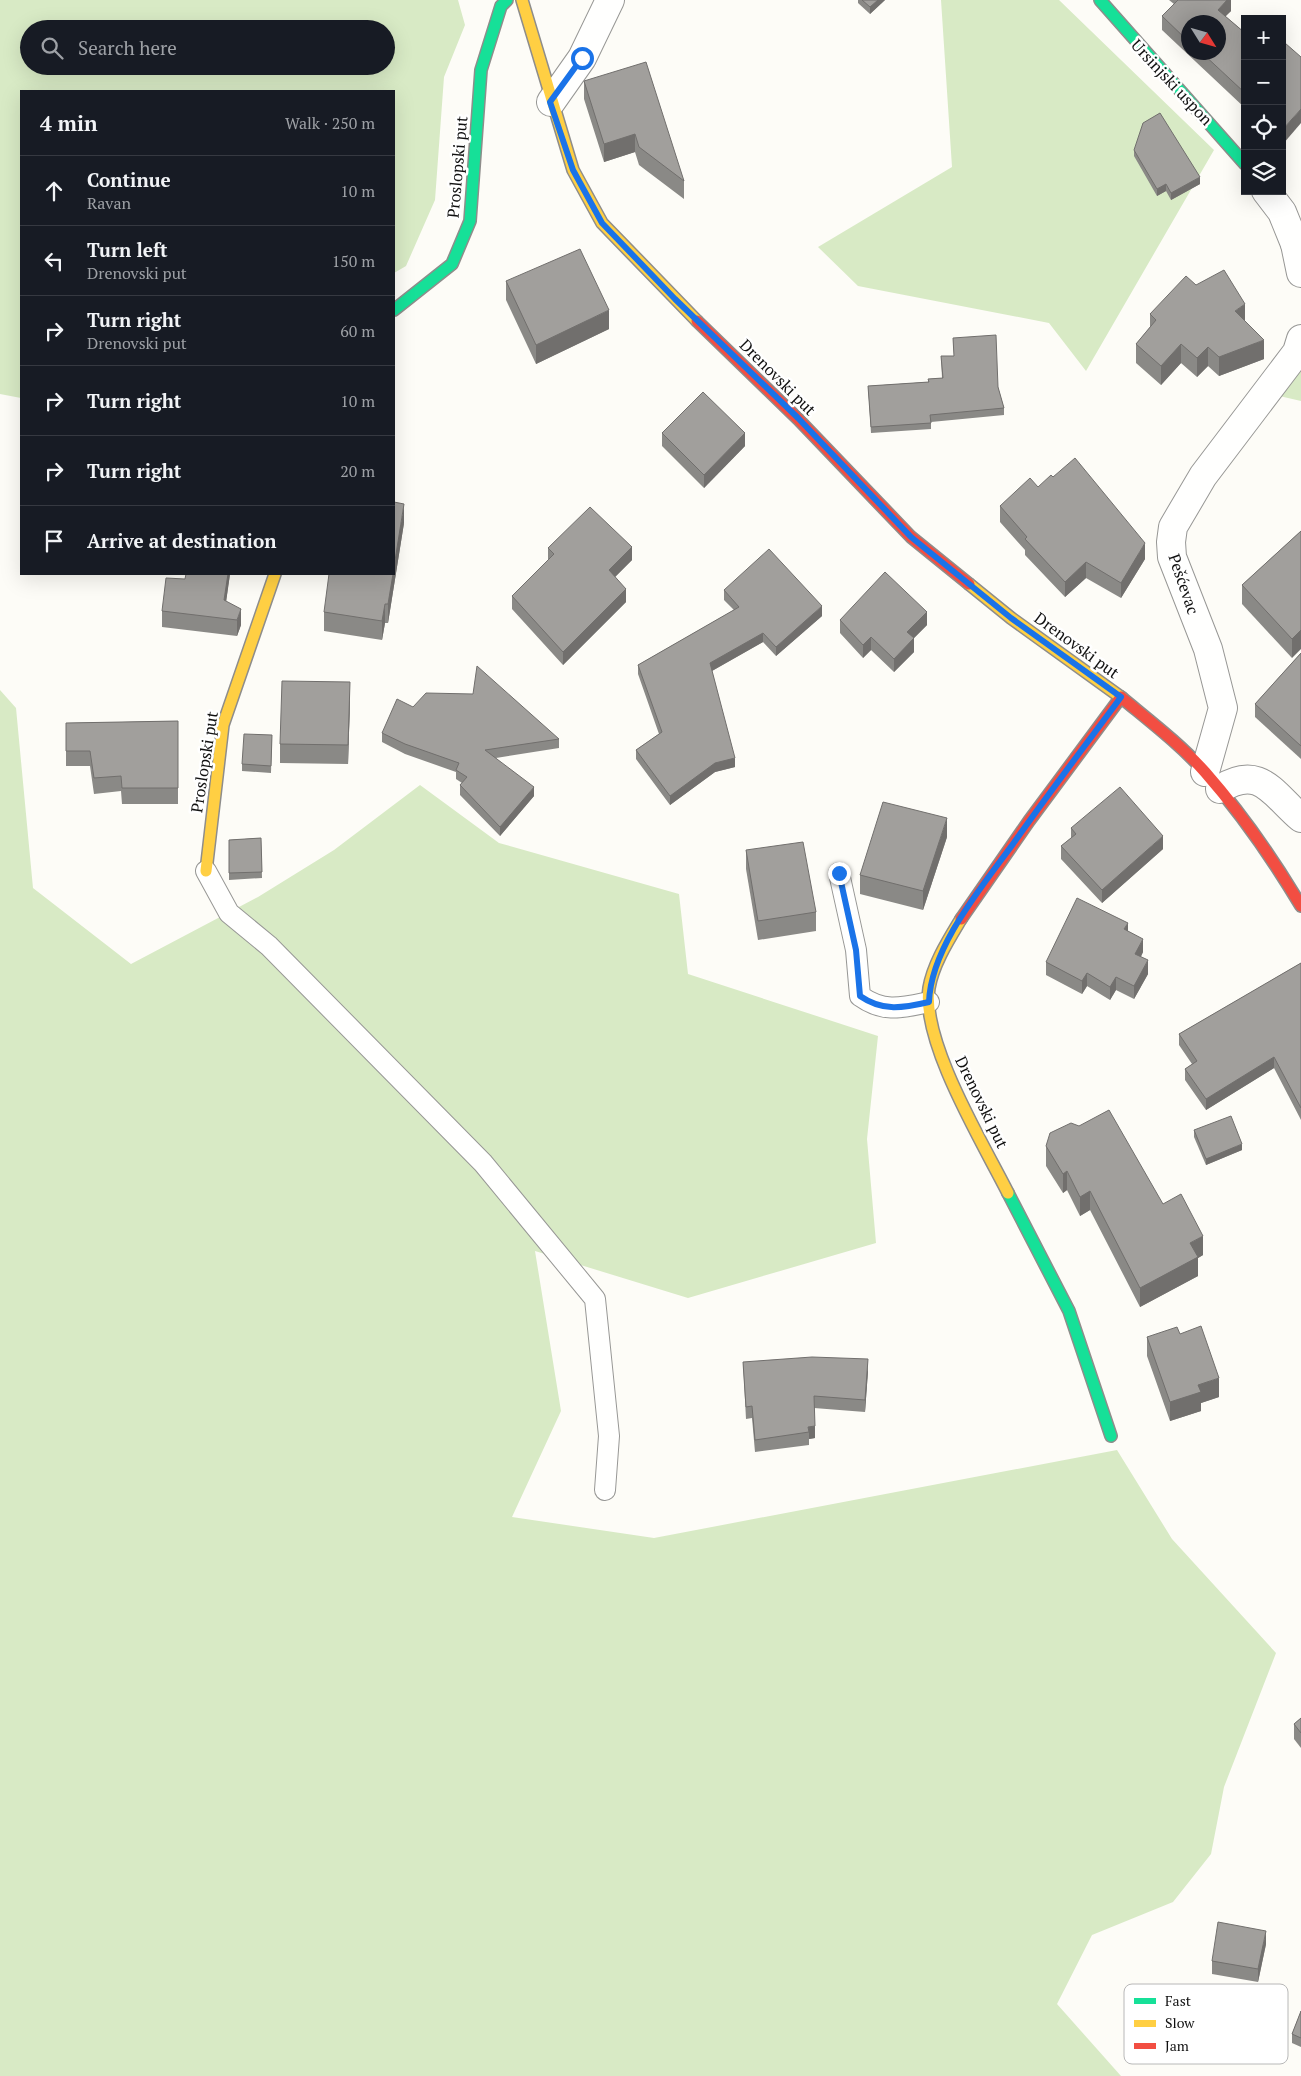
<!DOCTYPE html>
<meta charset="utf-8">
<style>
:root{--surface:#171b24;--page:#20242c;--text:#f1f3f6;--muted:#9ea1a6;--line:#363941}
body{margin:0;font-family:"PT Serif",serif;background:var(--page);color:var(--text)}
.controls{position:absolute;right:15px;top:15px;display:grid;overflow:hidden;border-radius:0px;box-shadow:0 5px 20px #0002}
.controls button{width:45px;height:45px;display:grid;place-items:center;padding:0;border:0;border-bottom:1px solid var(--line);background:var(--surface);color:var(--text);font:25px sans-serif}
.compass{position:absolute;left:1181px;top:15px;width:45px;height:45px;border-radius:50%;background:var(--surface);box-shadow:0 5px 20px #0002;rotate:127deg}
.stop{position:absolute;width:15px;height:15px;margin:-11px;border:4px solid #1a73e8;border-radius:50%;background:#fff}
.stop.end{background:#1a73e8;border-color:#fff;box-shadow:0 1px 5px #0008}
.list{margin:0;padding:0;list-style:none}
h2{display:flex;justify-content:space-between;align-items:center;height:65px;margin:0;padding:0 20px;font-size:21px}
h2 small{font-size:16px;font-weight:400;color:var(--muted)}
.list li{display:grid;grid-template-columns:32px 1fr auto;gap:15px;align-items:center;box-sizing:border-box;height:70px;padding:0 20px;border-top:1px solid var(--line)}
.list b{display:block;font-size:19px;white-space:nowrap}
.list p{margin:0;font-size:16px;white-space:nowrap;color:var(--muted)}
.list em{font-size:16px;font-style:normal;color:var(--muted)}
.icon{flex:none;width:28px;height:28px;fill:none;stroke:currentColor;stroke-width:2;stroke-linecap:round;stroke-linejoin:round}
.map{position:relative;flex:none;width:1301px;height:2076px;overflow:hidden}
.search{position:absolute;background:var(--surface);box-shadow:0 5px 20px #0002;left:20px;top:20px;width:375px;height:55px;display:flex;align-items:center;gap:12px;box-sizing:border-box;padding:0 18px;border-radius:28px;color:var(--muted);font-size:19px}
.panel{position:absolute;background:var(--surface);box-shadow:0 5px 20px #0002;left:20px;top:90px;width:375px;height:485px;border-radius:0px}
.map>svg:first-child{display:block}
.forest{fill:#d8eac5;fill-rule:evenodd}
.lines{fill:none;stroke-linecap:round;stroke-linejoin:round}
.lane-casing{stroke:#979795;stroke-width:22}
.street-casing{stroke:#979795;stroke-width:30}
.fast-casing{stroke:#8e8d8b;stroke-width:14}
.slow-casing{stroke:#8e8d8b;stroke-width:14}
.jam-casing{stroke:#8e8d8b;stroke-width:14}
.lane{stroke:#fffffe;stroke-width:20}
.street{stroke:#fffffe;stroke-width:28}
.fast{stroke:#16e098;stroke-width:11}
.slow{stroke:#ffcf43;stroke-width:11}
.jam{stroke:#f24e42;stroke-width:11}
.wall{fill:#8a8986;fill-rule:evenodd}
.shaded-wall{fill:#716f6d}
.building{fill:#a19f9c;stroke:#716f6d}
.route{stroke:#1a73e8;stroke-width:6}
.labels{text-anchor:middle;stroke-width:5;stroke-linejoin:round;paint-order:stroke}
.street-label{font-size:16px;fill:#111;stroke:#fff}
.key{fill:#fff;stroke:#b8b8b8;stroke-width:1}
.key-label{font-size:14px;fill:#111}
</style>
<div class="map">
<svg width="1301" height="2076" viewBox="0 0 1301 2076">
<rect width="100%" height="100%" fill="#fdfcf7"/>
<!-- forest -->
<g class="forest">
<path d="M 0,0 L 458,0 L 465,25 L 444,77 L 435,200 L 406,266 L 394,273 L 394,91 L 21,91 L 21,398 L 0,394 ZM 29,29 L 386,29 L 386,66 L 29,66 Z"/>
<polygon points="941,0 1059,0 1214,150 1086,371 1049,323 858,286 818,247 952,167"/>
<polygon points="1301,347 1301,401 1275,395"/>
<polygon points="0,690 16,708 33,888 131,964 258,897 334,850 420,785 499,843 679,894 688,974 878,1036 867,1139 876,1243 688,1298 535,1251 561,1411 512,1517 654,1538 1117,1450 1172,1539 1276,1653 1224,1787 1211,1854 1173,1902 1092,1935 1057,2004 1121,2076 0,2076"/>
</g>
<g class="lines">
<!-- lane casing -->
<g class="lane-casing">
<g id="lane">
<polyline points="206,871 229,913 269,946 483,1163 595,1299 609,1436 605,1490"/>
<path d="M 839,873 L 856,950 L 860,996 C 884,1013 901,1008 929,1002"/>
</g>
</g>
<!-- street casing -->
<g class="street-casing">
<g id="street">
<polyline points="551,102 582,58 610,0"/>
<polyline points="1266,191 1282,212 1295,244"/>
<polyline points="1301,237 1295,244 1301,273"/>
<polyline points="1205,772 1223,708 1208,649 1172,557 1171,542 1173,527 1203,476 1297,352 1301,339"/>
<path d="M 1220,789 C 1260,764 1272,793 1301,818"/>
</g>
</g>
<!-- fast casing -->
<g class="fast-casing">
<g id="fast">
<polyline points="1100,0 1245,164"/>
<polyline points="394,310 452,264 470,221 481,70 501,6 507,0"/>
<polyline points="1008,1193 1069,1311 1111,1436"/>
</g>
</g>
<!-- slow casing -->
<g class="slow-casing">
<g id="slow">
<polyline points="522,0 573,170 602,223 697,321"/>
<polyline points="969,584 1011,618 1122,698"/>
<polyline points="206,871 223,725 275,574"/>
<path d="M 961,919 C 949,939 933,964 929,988 C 921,1042 984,1145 1008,1193"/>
</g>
</g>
<!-- jam casing -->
<g class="jam-casing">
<g id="jam">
<polyline points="697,321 798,419 911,537 969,584"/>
<path d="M 1122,698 C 1151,722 1181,745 1205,772 C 1241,813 1273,859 1301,906"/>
<polyline points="961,919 1029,821 1121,697"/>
</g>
</g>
<!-- lane -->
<use href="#lane" class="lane"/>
<!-- street -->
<use href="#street" class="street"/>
<!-- fast -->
<use href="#fast" class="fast"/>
<!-- slow -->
<use href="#slow" class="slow"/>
<!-- jam -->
<use href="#jam" class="jam"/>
</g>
<!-- wall -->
<g class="wall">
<polygon points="858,0 885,0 870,14 858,3"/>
<path d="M 1169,0 L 1231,0 L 1231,11 L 1225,16 L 1245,33 L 1245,108 L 1162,30 L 1162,16 L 1174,4 ZM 1188,22 L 1218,52 L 1188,52 Z"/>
<polygon points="1285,43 1283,144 1282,143 1282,46"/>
<polygon points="584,81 684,181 684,199 639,165 635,152 604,162 584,99"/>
<polygon points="1134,150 1200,184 1171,200 1166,191 1157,196 1134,156"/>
<polygon points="506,281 609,329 536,364 506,300"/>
<polygon points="1196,285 1245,321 1264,359 1219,376 1208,366 1197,377 1181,363 1161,385 1136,363 1136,344 1150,327 1150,314"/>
<polygon points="953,338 998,387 1004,408 1004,415 931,422 931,429 871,433 868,386 928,382 928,379 942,378 941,356 954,356"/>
<polygon points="662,433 745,446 704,488 662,446"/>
<polygon points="1038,487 1145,559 1121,598 1086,578 1065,597 1025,555 1025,550 1000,522 1000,506"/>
<polygon points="404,523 388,623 385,623 382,640 324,631 324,612"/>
<polygon points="1301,531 1292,658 1242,604 1242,585"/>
<polygon points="548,548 632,560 615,577 626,602 563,665 512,609 512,596 548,561"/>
<polygon points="230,574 226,601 241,625 237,636 162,627 162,611 185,579"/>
<polygon points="724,590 822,616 776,656 763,642 712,671 735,767 715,772 670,805 636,759 636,750 659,734 638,674 638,665 734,610 724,600"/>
<polygon points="840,620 927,625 914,638 914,652 894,672 871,650 863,658 840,633"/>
<polygon points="1301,653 1301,759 1255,717 1255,704"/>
<polygon points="350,701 348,764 280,763 280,744"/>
<polygon points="413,707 559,739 559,748 496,758 534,796 500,836 460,795 460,785 462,783 456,779 456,772 405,754 382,742 382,733"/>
<polygon points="178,721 178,804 122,804 121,791 94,794 90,766 66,766 66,723"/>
<polygon points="272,735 271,773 242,771 242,764"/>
<polygon points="1071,828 1163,849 1102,903 1061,859 1061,846 1071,838"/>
<polygon points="947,837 923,910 860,894 860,875"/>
<polygon points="261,838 262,878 229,880 229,840"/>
<polygon points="746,850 816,912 816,931 758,940 746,869"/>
<polygon points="1128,931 1143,952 1141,957 1148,974 1134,999 1116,990 1110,1000 1087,986 1082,994 1046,975 1046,962"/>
<polygon points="1301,963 1301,1120 1274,1068 1206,1110 1185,1080 1185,1069 1192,1064 1179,1045 1179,1034"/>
<polygon points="1194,1130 1242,1150 1206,1165 1194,1137"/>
<polygon points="1046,1146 1163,1204 1203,1255 1198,1258 1198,1276 1140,1307 1090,1210 1080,1216 1067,1190 1063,1193 1046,1166"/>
<polygon points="1180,1334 1219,1397 1201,1403 1201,1411 1170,1421 1147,1356 1147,1337"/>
<polygon points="743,1362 868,1371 865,1412 814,1408 815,1438 809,1439 809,1445 755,1452 752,1418 746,1419"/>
<polygon points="1301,1718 1301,1748 1294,1739 1294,1724"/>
<polygon points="1266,1944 1258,1982 1212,1974 1212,1961"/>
<polygon points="1301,2011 1301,2047 1292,2043 1292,2034"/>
</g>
<!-- shaded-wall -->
<g class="shaded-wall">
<polygon points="878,0 885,0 870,14 870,7"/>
<polygon points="1227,0 1231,0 1231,11 1218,24 1218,10"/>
<polygon points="1301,109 1301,123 1283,144 1283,129"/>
<polygon points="635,134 635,152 604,162 604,144"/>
<polygon points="1200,177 1200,184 1171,200 1171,193"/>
<polygon points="1166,184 1166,191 1157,196 1157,189"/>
<polygon points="1245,304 1245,324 1235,311"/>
<polygon points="609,310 609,329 536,364 536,345"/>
<polygon points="1264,340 1264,359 1219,376 1219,357"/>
<polygon points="1181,344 1181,363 1161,385 1161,366"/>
<polygon points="1208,347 1208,366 1197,377 1197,358"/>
<polygon points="745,433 745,446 704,488 704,475"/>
<polygon points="404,504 404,523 388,623 388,604 393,574 394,574 394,567"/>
<polygon points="1145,543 1145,559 1121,598 1121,583"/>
<polygon points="632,547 632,560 609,583 609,570"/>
<polygon points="1086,562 1086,578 1065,597 1065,582"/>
<polygon points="228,574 230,574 224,617 224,600"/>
<polygon points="626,589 626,602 563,665 563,652"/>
<polygon points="385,604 385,623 382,640 382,621"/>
<polygon points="822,606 822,616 776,656 776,647"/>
<polygon points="241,609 241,625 237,636 237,620"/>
<polygon points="927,612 927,625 907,645 907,632"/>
<polygon points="1301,630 1301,649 1292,658 1292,639"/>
<polygon points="763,633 763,642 710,672 710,663"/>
<polygon points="871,637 871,650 863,658 863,645"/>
<polygon points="914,638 914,652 894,672 894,659"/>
<polygon points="350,682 350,701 348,764 348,745"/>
<polygon points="735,758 735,767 715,772 670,805 670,796 715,763"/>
<polygon points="534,787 534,796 500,836 500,827"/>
<polygon points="947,818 947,837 923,910 923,891"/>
<polygon points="1163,836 1163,849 1102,903 1102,890"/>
<polygon points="1128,923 1128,936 1124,929"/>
<polygon points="1143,939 1143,952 1135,967 1135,954"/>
<polygon points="1148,960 1148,974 1134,999 1134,986"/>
<polygon points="1087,973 1087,986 1082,994 1082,981"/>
<polygon points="1116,977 1116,990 1110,1000 1110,987"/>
<polygon points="1274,1057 1274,1068 1206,1110 1206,1099"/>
<polygon points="1242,1144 1242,1150 1206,1165 1206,1159"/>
<polygon points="1067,1171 1067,1190 1063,1193 1063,1174"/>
<polygon points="1090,1191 1090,1210 1080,1216 1080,1197"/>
<polygon points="1203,1236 1203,1255 1198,1258 1198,1276 1140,1307 1140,1288 1190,1243"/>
<polygon points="868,1359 868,1371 865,1412 865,1400"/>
<polygon points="1219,1378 1219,1397 1201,1403 1201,1411 1170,1421 1170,1402 1198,1385"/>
<polygon points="815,1426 815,1438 809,1439 809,1432 808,1427"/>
<polygon points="1266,1931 1266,1944 1258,1982 1258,1969"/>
</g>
<!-- building -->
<g class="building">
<polygon points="862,0 878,0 870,7"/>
<polygon points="1178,0 1227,0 1218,10 1245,33 1245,93 1201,52 1218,52 1218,22 1188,22 1188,41 1162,16"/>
<polygon points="1285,43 1301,57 1301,109 1283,129 1282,128 1282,46"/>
<polygon points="646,62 684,181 639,147 635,134 604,144 584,81"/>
<polygon points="1160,113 1200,177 1171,193 1166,184 1157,189 1134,150 1143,123"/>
<polygon points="580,249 609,310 536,345 506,281"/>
<polygon points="1224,270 1245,304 1235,311 1264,340 1219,357 1208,347 1197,358 1181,344 1161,366 1136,344 1156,320 1150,314 1186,276 1196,285"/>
<polygon points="996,335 998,387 1004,408 930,415 931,423 871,427 868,386 929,382 928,379 943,378 941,356 954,356 953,338"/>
<polygon points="703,392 745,433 704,475 662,433"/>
<polygon points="1075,458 1145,543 1121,583 1086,562 1065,582 1025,539 1027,537 1000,506 1030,478 1038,487 1051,475 1053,477"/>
<polygon points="394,502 404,504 394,567"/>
<polygon points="590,507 632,547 609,570 626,589 563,652 512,596 554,554 548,548"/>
<polygon points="1301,531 1301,630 1292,639 1242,585"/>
<polygon points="769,549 822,606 776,647 763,633 710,663 735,758 715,763 670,796 636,750 662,732 638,665 739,607 724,590"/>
<polygon points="885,572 927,612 907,632 914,638 894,659 871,637 863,645 840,620"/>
<polygon points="186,574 228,574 224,600 241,609 237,620 162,611 166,578 185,579"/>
<polygon points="329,574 393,574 388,604 385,604 382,621 324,612"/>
<polygon points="1301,653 1301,746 1255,704"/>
<polygon points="477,666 559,739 485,750 534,787 500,827 460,785 467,777 456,770 459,763 405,744 382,733 397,699 413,707 426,693 473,694"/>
<polygon points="282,681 350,682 348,745 280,744"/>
<polygon points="178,721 178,788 122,788 121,776 94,778 90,751 66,751 66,723"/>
<polygon points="244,734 272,735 271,766 242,764"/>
<polygon points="1120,787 1163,836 1102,890 1061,846 1076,834 1071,828"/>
<polygon points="883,802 947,818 923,891 860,875"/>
<polygon points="261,838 262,872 229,873 229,840"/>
<polygon points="803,842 816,912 758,921 746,850"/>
<polygon points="1077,898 1128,923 1124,929 1143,939 1135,954 1148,960 1134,986 1116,977 1110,987 1087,973 1082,981 1046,962"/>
<polygon points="1301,963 1301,1108 1274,1057 1206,1099 1185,1069 1197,1061 1179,1034"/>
<polygon points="1109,1110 1163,1204 1181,1194 1203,1236 1190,1243 1198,1257 1140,1288 1090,1191 1080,1197 1067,1171 1063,1174 1046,1146 1050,1133 1071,1123 1079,1126"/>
<polygon points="1231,1116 1242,1144 1206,1159 1194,1130"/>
<polygon points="1201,1326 1219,1378 1198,1385 1201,1392 1170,1402 1147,1337 1177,1327 1180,1334"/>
<polygon points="812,1357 868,1359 865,1400 814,1396 815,1426 808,1427 809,1432 755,1440 752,1406 746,1407 743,1362"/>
<polygon points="1301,1718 1301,1733 1294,1724"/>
<polygon points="1218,1922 1266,1931 1258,1969 1212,1961"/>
<polygon points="1301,2011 1301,2038 1292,2034"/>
</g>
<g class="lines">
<!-- route -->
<path class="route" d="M 582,58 L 550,102 L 573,170 L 602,223 L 675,299 L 798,418 L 911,537 L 1011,618 L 1121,697 C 1085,746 1048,794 1013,844 C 981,888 931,947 929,1002 C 903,1008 883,1012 860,996 L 856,950 L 839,873"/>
</g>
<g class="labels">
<!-- street labels -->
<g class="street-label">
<text transform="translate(1172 82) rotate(47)" y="6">Ursinjski uspon</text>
<text transform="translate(457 167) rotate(-85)" y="6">Proslopski put</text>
<text transform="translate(778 377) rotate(45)" y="6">Drenovski put</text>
<text transform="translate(1184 584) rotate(71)" y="6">Pešćevac</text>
<text transform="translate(1077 645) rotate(36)" y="6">Drenovski put</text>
<text transform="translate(204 762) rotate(-81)" y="6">Proslopski put</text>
<text transform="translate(982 1102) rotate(64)" y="6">Drenovski put</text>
</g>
</g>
<!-- legend -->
<rect x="1124" y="1984" width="164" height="80" rx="8" class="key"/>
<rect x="1134" y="1998" width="22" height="6" fill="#16e098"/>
<rect x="1134" y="2020" width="22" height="7" fill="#ffcf43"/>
<rect x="1134" y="2043" width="22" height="6" fill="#f24e42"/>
<g class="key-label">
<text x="1165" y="2006">Fast</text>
<text x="1165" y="2028">Slow</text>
<text x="1165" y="2051">Jam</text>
</g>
</svg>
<div class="controls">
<button>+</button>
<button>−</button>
<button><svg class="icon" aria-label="locate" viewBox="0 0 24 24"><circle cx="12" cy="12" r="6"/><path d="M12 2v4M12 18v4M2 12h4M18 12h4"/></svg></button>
<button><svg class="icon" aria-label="layers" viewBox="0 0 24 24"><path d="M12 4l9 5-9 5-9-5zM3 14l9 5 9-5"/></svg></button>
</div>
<svg class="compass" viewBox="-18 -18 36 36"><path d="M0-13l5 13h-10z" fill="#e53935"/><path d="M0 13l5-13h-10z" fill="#9ea1a6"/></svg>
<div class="stop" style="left:582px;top:58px"></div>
<div class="stop end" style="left:839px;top:873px"></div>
<div class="search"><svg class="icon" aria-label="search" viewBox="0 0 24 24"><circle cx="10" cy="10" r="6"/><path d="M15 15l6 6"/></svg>Search here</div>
<section class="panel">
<h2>4 min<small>Walk · 250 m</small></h2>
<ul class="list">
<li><svg class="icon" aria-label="ahead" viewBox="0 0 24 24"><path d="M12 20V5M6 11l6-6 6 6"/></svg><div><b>Continue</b><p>Ravan</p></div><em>10 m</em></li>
<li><svg class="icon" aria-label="left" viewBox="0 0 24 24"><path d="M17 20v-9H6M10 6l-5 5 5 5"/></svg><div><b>Turn left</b><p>Drenovski put</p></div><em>150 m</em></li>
<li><svg class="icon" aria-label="right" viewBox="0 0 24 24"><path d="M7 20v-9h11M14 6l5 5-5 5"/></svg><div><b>Turn right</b><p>Drenovski put</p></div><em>60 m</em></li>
<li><svg class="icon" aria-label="right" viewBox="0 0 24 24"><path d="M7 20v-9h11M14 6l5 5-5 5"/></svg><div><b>Turn right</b></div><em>10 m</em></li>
<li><svg class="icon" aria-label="right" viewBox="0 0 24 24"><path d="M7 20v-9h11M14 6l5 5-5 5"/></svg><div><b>Turn right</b></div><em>20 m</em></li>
<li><svg class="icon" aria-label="arrive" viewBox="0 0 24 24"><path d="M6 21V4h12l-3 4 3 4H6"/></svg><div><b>Arrive at destination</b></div></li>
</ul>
</section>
</div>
